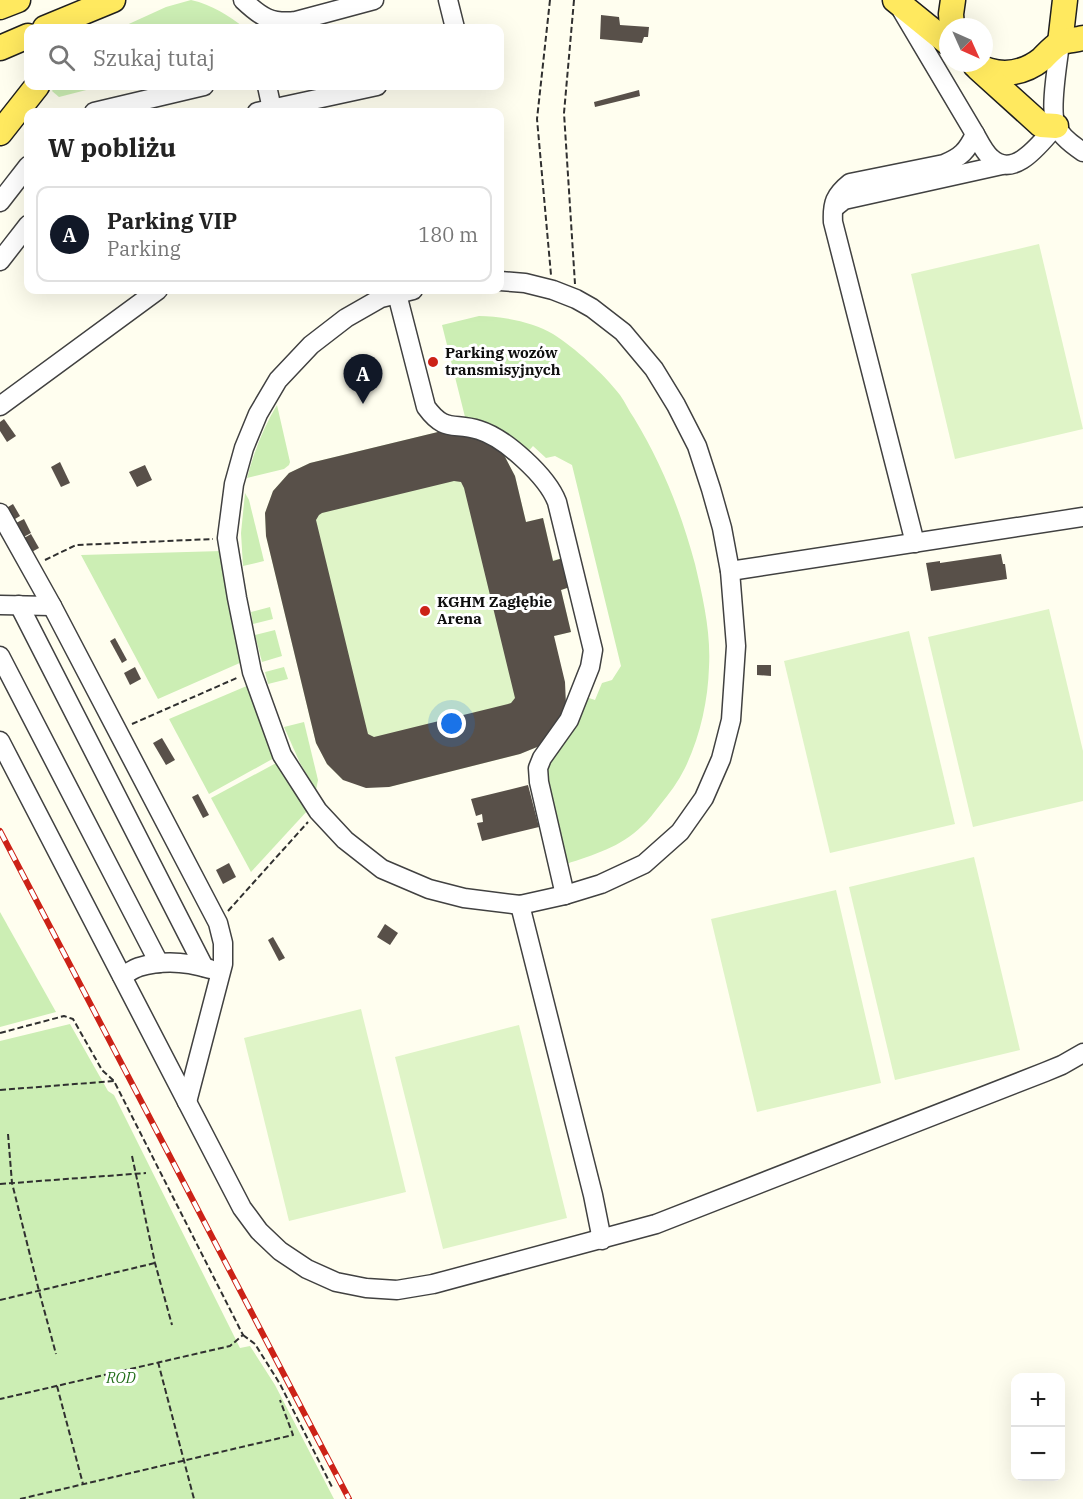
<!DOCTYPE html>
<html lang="pl">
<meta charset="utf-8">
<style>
:root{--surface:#fff;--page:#f6f6f6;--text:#222;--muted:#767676;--line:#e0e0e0;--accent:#111827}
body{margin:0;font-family:"IBM Plex Serif",serif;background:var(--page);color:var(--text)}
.controls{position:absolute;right:18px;bottom:18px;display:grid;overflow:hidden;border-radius:12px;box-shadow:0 6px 24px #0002}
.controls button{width:54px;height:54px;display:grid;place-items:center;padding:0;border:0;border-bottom:2px solid var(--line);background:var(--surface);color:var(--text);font:30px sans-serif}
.compass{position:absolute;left:939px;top:18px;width:54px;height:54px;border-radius:50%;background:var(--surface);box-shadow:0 6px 24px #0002;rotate:135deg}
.you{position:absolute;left:452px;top:724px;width:21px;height:21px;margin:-15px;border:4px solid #fff;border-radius:50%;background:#1a73e8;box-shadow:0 0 0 9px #1a73e833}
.badge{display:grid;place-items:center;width:39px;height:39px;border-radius:50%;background:var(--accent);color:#fff;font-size:20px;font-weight:700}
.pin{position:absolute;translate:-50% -50px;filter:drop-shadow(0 2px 3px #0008)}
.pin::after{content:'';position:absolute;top:32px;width:21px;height:18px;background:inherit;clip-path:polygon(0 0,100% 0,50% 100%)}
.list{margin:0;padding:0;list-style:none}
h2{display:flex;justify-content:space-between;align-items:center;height:78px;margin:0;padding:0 24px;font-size:26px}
h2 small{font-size:20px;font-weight:400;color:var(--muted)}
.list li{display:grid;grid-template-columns:39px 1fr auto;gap:18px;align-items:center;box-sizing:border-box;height:96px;margin:0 12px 12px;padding:0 12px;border:2px solid var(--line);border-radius:12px}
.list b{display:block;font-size:22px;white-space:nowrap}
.list p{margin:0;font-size:20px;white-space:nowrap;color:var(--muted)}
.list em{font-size:20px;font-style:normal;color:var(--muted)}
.icon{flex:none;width:33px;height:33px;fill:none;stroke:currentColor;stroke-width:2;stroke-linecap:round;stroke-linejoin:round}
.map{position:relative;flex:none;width:1083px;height:1499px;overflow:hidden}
.search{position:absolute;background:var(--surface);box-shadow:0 6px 24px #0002;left:24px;top:24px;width:480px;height:66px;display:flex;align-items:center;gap:15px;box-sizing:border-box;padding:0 21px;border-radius:12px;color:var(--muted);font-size:22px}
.panel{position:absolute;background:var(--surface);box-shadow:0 6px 24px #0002;left:24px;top:108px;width:480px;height:186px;border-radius:12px}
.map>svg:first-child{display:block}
.green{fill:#cceeb4}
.pitch{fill:#dff4c7}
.building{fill:#585049;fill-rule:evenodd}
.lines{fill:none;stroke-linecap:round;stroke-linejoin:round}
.minor-casing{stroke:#414141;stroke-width:21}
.major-casing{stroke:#1f1f1f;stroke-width:27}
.path{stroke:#303030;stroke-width:2;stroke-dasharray:6 3;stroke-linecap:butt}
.minor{stroke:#fff;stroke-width:18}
.major{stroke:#ffe95f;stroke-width:24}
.rail-casing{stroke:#cc2217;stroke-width:6}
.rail{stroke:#fff;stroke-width:4;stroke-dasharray:11;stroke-linecap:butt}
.poi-dot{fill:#cc2217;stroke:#fff;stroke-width:2}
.labels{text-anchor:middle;stroke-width:6;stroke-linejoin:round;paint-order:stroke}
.poi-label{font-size:15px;font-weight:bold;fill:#0e0e0e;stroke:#fff;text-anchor:start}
.park-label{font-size:15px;font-style:italic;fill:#206d17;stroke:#fff}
</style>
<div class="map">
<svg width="1083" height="1499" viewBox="0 0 1083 1499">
<rect width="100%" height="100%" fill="#fffeef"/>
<!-- green -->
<g class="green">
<path d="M 191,0 C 213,5 227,15 245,28 L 120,28 L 166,7 Z"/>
<polygon points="55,86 102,86 59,97 52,91"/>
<path d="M 479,316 C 501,316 534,322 553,334 C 575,348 604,374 620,395 C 625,402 629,411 634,418 C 662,464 681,512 695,564 C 703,598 711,632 709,667 C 708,701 700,737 685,768 C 678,782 669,794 660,805 C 654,812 649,820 642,826 C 621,847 593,855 566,864 L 546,782 L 547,766 L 586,697 L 595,700 L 602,683 L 612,680 L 621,666 L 572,465 L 555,456 L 546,458 L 533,446 L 525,455 L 466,421 L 442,325 Z"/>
<path d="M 277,405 L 290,462 L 289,465 L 284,469 L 247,478 C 254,452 263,428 277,405 Z"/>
<polygon points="245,493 249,500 264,561 243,566 241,533"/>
<polygon points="222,551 228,600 242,662 158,699 81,555"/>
<polygon points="270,607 273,619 253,624 251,612"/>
<polygon points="275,630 282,656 262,662 255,635"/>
<polygon points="284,667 288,679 268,684 265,672"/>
<polygon points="249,685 276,757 209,794 169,719"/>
<polygon points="304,722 318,780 316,790 300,763 284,727"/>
<polygon points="278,762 308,810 251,872 211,798"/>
<polygon points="0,912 56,1012 0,1027"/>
<polygon points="70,1024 108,1091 114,1095 240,1348 250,1346 275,1385 334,1499 0,1499 0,1041"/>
</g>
<!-- pitch -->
<g class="pitch">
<polygon points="1039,244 1083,429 955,459 911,274"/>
<polygon points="442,431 487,439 504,455 515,476 526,522 543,518 553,560 563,558 570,587 561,590 571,632 554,636 542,745 520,754 389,787 343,780 327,764 316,743 266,536 265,513 273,491 289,473 310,463"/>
<polygon points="1049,609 1083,751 1083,801 973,827 928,637"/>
<polygon points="909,631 955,824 830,853 784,661"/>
<polygon points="974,857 1020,1050 895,1080 849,887"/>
<polygon points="836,890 881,1083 757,1112 711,919"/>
<polygon points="361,1009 406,1192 289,1221 244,1038"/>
<polygon points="519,1025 567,1218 443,1249 395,1057"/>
</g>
<!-- building -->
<g class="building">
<polygon points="601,15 619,17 620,25 649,27 648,37 644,37 642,43 600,39"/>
<polygon points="639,90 640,96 595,107 594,102"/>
<polygon points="4,419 16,436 7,442 0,431 0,422"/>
<path d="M 442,431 L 487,439 L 504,455 L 515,476 L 526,522 L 543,518 L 553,561 L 563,558 L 570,587 L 561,590 L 571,632 L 554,636 L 565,682 L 566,705 L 557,727 L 542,745 L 520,754 L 389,787 L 366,788 L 343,780 L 327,764 L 316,743 L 266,536 L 265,513 L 273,491 L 289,473 L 310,463 ZM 454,481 L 461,482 L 464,488 L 515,698 L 511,703 L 508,704 L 374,737 L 368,734 L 367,730 L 316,520 L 319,515 L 322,513 Z"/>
<polygon points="60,462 70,483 61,487 51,467"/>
<polygon points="145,465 152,480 137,487 129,472"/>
<polygon points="13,504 20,516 10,522 3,510"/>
<polygon points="24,519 31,533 18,540 10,526"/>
<polygon points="31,534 39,548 26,555 19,541"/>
<polygon points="1001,554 1003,564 1005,564 1007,579 931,591 926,563 940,561 940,563"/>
<polygon points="115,638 127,660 122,663 110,641"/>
<polygon points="757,665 771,665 771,676 757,675"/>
<polygon points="135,667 141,679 130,685 124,673"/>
<polygon points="162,738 175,760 166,765 153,743"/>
<polygon points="528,785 539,827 482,841 477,823 483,822 482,814 476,816 471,799"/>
<polygon points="198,794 209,815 203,818 192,797"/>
<polygon points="229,863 236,877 223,884 216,870"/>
<polygon points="385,924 398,933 390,945 377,937"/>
<polygon points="273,937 285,958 279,961 268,940"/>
</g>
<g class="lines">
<!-- minor casing -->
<g class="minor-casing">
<g id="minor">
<path d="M 243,0 C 261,17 271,24 296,21 L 374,0"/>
<polyline points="448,0 455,28"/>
<path d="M 902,11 L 975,134 C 980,143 984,152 991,158 C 1015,180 1041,142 1056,126"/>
<path d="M 1060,43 C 1058,62 1049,110 1056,125 C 1060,136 1074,146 1083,152"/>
<polyline points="267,86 272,109"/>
<polyline points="94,112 204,86"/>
<polyline points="257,112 377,86"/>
<polyline points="0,202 28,166"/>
<polyline points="834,208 844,200 1002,165"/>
<polyline points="0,261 28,225"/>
<polyline points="413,290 381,298 346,318 311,345 278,380 258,414 244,448 234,484 227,538 237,598 252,672 282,755 318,811 345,840 382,869 429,889 464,898 520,905 565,895 601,884 644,864 680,832 704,798 721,759 731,720 736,646 730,571 722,528 711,489 697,446 676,405 654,369 623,332 592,308 576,299 553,290 525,283 500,281"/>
<path d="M 397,294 L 426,407 C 445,433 453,422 479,430 C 505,438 547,476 557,502 L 593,650 L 590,667 L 569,720 L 542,758 L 538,768 L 539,782 L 565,895"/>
<polyline points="0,406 158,290"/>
<polyline points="0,513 52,606 218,923 223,943 223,964 187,1102"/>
<path d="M 915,543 L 833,222 C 832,203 835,195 850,183 L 944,164 C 961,157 967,151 975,134"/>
<polyline points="730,571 1083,517"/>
<polyline points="0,605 52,606"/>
<polyline points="19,605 204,967"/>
<polyline points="0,656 159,963"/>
<polyline points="0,741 242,1208 259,1231 280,1251 307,1269 336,1282 366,1288 397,1290 433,1284 656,1224 1045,1072 1062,1065 1083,1053"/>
<polyline points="520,905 593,1195 602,1240"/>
<path d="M 122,976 C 128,973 133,969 139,967 C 162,960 188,962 210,969"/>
</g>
</g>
<!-- major casing -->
<g class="major-casing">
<g id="major">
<polyline points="895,0 948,43"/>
<polyline points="0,7 18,0"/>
<polyline points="952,27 951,14 953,0"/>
<polyline points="45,28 113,0"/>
<polyline points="1060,43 1065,0"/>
<polyline points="0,48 28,36"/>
<path d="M 975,65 C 998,77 1022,75 1042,59 C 1047,54 1053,47 1060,43 C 1066,40 1076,40 1083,38"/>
<polyline points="978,68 1041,125 1056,126"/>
<polyline points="0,133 37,86"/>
</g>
</g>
<!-- path -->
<g class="path">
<polyline points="550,0 537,119 551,275"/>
<polyline points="574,0 564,113 575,284"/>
<polyline points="45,560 76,545 213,539"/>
<polyline points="132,724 239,677"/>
<polyline points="228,911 308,822"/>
<polyline points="0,1033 64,1016 73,1019 102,1070 114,1081 243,1335 230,1346 0,1399"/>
<polyline points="0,1090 114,1081"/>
<polyline points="8,1134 12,1183 39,1291 56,1354"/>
<polyline points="132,1156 155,1263 172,1325"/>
<polyline points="0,1184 146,1173"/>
<polyline points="0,1300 155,1263"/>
<polyline points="243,1335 255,1344 280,1384 333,1489"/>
<polyline points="158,1362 194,1499"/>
<polyline points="57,1386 83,1484"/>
<polyline points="20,1499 293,1435 280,1400"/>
</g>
<!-- minor -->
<use href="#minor" class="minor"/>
<!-- major -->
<use href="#major" class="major"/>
<!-- rail casing -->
<g class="rail-casing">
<polyline id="rail" points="0,831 349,1499"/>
</g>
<!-- rail -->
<use href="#rail" class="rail"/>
</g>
<!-- markers -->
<g class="poi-dot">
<circle cx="433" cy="362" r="6"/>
<circle cx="425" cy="611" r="6"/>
</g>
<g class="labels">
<!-- poi labels -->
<g class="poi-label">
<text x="445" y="358">Parking wozów<tspan x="445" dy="17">transmisyjnych</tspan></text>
<text x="437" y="607">KGHM Zagłębie<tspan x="437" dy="17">Arena</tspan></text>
</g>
<!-- park labels -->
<g class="park-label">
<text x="121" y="1383">ROD</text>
</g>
</g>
</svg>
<div class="controls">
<button>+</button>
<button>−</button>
</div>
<svg class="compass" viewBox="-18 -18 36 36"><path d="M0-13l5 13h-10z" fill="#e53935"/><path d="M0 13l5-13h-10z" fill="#767676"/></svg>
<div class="you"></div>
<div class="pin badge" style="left:363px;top:404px">A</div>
<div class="search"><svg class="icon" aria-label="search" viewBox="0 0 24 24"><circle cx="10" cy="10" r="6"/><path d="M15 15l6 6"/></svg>Szukaj tutaj</div>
<section class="panel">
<h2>W pobliżu<small></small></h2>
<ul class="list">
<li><span class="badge">A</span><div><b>Parking VIP</b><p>Parking</p></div><em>180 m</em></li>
</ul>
</section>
</div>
